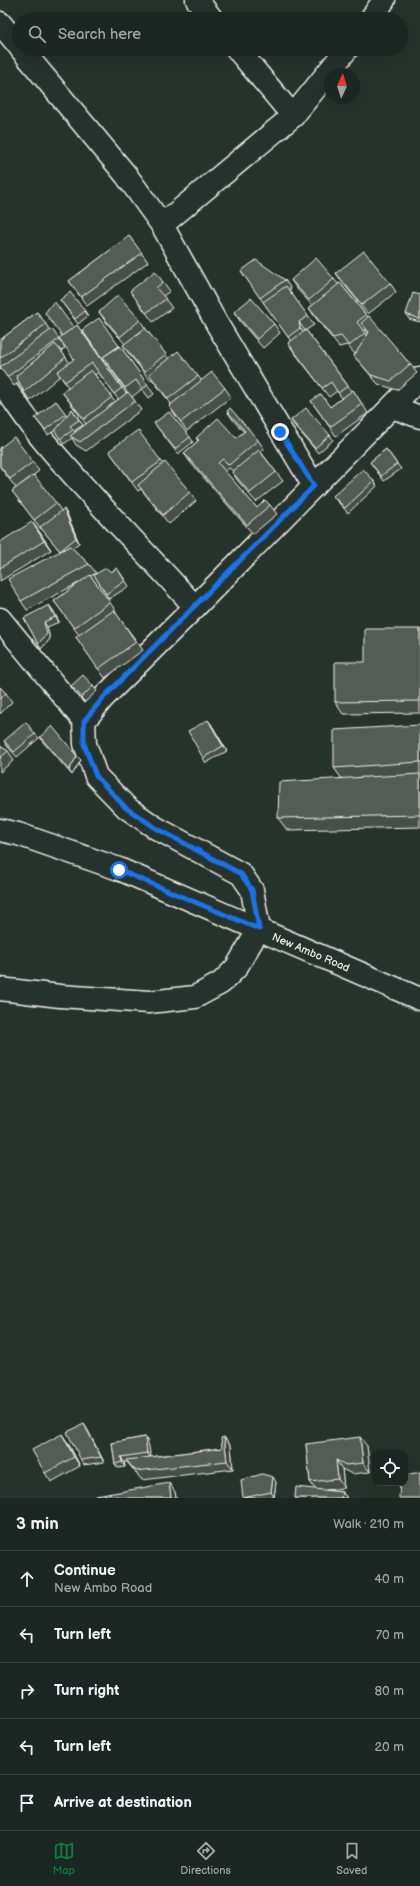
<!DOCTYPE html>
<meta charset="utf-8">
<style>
:root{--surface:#1c2622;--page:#252e2a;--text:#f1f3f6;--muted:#a0a5a5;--line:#3a4340;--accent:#0b8043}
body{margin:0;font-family:"Balsamiq Sans",sans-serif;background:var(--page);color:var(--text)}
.controls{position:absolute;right:12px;bottom:12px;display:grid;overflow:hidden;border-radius:8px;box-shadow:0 4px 16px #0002}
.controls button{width:36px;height:36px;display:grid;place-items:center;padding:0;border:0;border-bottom:1px solid var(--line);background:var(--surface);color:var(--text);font:20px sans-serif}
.compass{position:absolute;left:324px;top:68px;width:36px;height:36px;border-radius:50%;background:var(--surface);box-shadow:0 4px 16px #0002;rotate:4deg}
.stop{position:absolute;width:12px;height:12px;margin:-9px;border:3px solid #1a73e8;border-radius:50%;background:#fff}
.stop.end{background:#1a73e8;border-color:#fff;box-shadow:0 1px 4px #0008}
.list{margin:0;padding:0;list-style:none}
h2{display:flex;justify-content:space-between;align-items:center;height:52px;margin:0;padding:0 16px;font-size:17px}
h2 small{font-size:13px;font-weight:400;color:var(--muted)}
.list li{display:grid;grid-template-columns:26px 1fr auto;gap:12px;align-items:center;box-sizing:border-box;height:56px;padding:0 16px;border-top:1px solid var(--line)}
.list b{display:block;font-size:15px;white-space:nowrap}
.list p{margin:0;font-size:13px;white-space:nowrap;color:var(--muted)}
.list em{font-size:13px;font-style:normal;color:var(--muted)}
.icon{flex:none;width:22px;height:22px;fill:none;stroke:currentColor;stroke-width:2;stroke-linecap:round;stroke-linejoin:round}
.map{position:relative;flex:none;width:420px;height:1498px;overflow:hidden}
.search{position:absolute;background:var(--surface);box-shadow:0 4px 16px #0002;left:12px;right:12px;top:12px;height:44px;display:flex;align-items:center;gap:10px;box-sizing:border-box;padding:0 14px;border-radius:22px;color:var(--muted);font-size:15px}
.sheet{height:332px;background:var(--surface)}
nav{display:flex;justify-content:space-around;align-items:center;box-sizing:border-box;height:56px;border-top:1px solid var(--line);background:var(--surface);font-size:11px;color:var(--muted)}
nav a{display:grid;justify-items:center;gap:2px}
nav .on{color:var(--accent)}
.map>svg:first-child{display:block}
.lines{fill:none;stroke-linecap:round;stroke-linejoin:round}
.street-casing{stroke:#f4f1e8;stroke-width:25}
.primary-casing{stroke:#f4f1e8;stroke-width:25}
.street{stroke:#26332d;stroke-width:22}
.primary{stroke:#26332d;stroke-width:22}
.wall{fill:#474f49;stroke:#f4f1e8;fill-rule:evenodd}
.shaded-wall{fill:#39403c;stroke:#f4f1e8}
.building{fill:#525c55;stroke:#f4f1e8}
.route{stroke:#1a73e8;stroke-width:5}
.labels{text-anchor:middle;stroke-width:3;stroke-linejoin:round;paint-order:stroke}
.street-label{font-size:11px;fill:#f4f1e8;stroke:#26332d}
</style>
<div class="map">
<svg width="420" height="1498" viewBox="0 0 420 1498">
<rect width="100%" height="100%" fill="#26332d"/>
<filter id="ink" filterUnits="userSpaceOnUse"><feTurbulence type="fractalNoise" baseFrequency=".025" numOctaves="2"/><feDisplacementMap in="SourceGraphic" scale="8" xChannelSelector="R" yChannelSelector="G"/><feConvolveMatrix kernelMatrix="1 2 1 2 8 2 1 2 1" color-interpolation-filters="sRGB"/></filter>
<g filter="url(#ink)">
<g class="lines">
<!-- street casing -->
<g class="street-casing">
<g id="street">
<polyline points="197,0 212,19"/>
<polyline points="371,19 384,0"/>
<polyline points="0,23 19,46"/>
<polyline points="21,49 126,175 162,225 217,324 314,486"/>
<polyline points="237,49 293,116"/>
<polyline points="162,225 293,116 347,49"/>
<path d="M 0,381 C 15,401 28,422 43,440 C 91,498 145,551 195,607"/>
<polyline points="392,407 420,417"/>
<polyline points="0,619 84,721 85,744 96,776 127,808 156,828 241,874 252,890 259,929 236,968 221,983 195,997 149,1002 60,996 0,989"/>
<polyline points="84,721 103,698 195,607 420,378"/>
</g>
</g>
<!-- primary casing -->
<g class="primary-casing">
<polyline id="primary" points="0,830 18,834 119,869 420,999"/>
</g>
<!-- street -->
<use href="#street" class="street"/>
<!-- primary -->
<use href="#primary" class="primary"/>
</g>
<!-- wall -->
<g class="wall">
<polygon points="129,236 148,262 87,306 69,281"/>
<polygon points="241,271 285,280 291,289 289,290 314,325 306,330 352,391 353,390 368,413 336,436 311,401 330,407 342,398 337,391 329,397 294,352 288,343 291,341"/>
<polygon points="336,273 390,283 396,292 368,314 342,282"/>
<path d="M 334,279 L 338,284 L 340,283 L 368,317 L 410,364 L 417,373 L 397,390 L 378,384 L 361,364 L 354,356 L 355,354 L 347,345 L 339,347 L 315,317 L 309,308 L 312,305 L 297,289 L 291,280 ZM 365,329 L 368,333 L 367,335 L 363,331 Z"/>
<polygon points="163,282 170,291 163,296 172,308 153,322 136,299"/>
<polygon points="420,295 420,322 409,319 406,314"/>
<polygon points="60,300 85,311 88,316 78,324"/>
<path d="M 37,312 L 50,330 L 59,339 L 65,348 L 61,351 L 70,363 L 74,359 L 74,328 L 77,325 L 126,393 L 127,392 L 107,364 L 106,364 L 82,330 L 119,346 L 120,346 L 154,394 L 149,398 L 142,389 L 132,397 L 141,410 L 86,451 L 76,445 L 72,438 L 64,444 L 55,431 L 57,429 L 48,435 L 35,418 L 56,401 L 67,416 L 72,409 L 83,425 L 74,431 L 75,432 L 86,424 L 62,392 L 68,387 L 60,376 L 30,401 L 24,392 L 19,382 L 14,386 L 0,367 L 0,340 ZM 98,372 L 118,399 L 115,402 L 95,375 Z"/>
<polygon points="99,312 140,320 146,329 169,359 198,376 201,380 225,388 231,397 187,431 169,406 171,404 152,379 150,380 129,354 123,345 125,344 105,321"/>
<polygon points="234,312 274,324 280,333 263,348 240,321"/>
<polygon points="227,411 258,440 264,449 261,452 276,472 283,481 256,502 238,481 232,472 233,471 229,468 225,472 257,508 270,505 277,514 253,534 190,462 184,453 198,441 196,438 236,438 244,432 233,420"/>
<polygon points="291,420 330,435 333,440 318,453 294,425"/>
<polygon points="154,423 190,437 193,442 178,454"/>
<polygon points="0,448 33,462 39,471 20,485 56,503 61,511 67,514 79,543 72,548 89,564 96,573 91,576 116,611 115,612 143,650 105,678 76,637 79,635 54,601 82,581 27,610 21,601 60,551 41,528 41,529 12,491 16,488 0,467"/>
<polygon points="386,449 401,469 384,481 370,462"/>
<polygon points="109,451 161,461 190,492 196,501 169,524 141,489 138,491"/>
<polygon points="374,481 377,486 348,513 337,501 333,496"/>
<polygon points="39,531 51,550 0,581 0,542"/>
<polygon points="117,568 129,586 109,599 94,575 111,572"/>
<polygon points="53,610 59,622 47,627 50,639 41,649 24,618"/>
<polygon points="420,629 420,713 343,714 335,702 365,662"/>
<polygon points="71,686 93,686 97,691 85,702 74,691"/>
<polygon points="0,687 6,693 12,702 0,714"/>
<polygon points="211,724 227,751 206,763 203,758"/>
<polygon points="420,725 420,827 287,830 278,818 342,779 334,768"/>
<polygon points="35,734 39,738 17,757 7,746 4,741"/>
<polygon points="40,737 81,760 72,775 43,742"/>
<polygon points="0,746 8,751 14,760 0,772"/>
<polygon points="87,1429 104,1462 84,1465 81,1460"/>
<polygon points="145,1437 148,1442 150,1457 222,1448 224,1437 231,1446 233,1469 142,1480 127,1462 124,1462 125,1467 118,1468 115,1464 112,1443"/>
<polygon points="68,1443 80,1466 51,1482 45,1473"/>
<polygon points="306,1444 367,1446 370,1472 352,1474 342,1469 344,1488 326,1490 342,1492 347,1498 295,1498 315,1489 310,1482"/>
<polygon points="276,1482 274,1497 269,1498 243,1498"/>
<polygon points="175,1492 176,1498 97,1498 96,1496"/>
</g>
<!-- shaded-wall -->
<g class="shaded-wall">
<polygon points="299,322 305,331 307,337 300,328"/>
<polygon points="64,509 67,514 79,543 76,538"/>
<polygon points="32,522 39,531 51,550 44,541"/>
<polygon points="49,605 53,610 59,622 55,617"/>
<polygon points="44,622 47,627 50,639 41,649 38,644"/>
<polygon points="208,720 211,724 227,751 223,746"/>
<polygon points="77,756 81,760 72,775 69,770"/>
<polygon points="84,1424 87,1429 104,1462 101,1457"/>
<polygon points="62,1434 68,1443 80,1466 74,1457"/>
<polygon points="145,1437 148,1442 151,1458 147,1453"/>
<polygon points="224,1437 231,1446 233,1469 227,1461"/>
<polygon points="360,1437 367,1446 370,1472 363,1463"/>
<polygon points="121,1457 124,1462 125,1467 122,1462"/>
<polygon points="336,1460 342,1469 344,1488 338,1479"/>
<polygon points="273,1477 276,1482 274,1497 271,1492"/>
<polygon points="169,1483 175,1492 176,1498 171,1498"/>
<polygon points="342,1492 347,1498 341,1498"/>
</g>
<!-- building -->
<g class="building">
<polygon points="129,236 142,253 81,297 69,281"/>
<polygon points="364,251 390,283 362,305 336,273"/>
<polygon points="316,258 334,279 309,300 291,280"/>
<polygon points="256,260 285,280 260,298 241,271"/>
<polygon points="155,271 163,282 156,288 166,299 146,313 130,291"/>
<polygon points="340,283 366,315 357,322 365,333 349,346 341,336 333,338 309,308"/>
<polygon points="286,286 308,316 299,322 300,328 288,337 263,302"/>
<polygon points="70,292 85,311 75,319 60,300"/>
<polygon points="413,293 420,295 420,319 406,314"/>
<polygon points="118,295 140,320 120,337 99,312"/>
<polygon points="251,298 274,324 257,339 234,312"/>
<polygon points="54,301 74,328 62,336 45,313"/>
<polygon points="37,312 46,324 0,358 0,340"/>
<polygon points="369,316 410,364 391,381 371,375 354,356 369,332 361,323"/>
<polygon points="99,318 119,346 103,357 104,359 103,360 82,330"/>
<polygon points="77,325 122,388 114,394 92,363 65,382 57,372 74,359 59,338"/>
<polygon points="145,328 166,354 144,372 123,345"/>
<polygon points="52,329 59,339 7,377 0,367"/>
<polygon points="306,330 348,386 338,393 331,382 322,388 288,343"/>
<polygon points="55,344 66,357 24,392 16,376"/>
<polygon points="120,346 148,385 142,389 136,380 125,388 103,357"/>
<polygon points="178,351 198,376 168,399 149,374"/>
<polygon points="91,370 112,397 84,419 62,392"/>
<polygon points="212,372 225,388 181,422 169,406"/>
<polygon points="353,390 362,404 330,427 311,401 321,394 330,407"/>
<polygon points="128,392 135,401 80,442 70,436"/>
<polygon points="56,401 66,414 45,430 35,418"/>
<polygon points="230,408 258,440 229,465 223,459 218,463 257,508 265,500 270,505 247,525 184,453 199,440 196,438 218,418 236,438 245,431 227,411"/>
<polygon points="306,408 330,435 315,448 291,420"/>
<polygon points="72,409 79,420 70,426 73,430 60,439 55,431"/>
<polygon points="169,412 190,437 175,449 154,423"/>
<polygon points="138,430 161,461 132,482 109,451"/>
<polygon points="14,437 33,462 10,479 0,466 0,448"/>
<polygon points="386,449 397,464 381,476 370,462"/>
<polygon points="259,450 276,472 250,493 232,472"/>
<polygon points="165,462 190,492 163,515 138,485"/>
<polygon points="363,469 374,481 345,508 333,496"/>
<polygon points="34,475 56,503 34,520 12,491"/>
<polygon points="64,509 76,538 60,551 40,527"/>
<polygon points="32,522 44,541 0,568 0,542"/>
<polygon points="70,546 89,564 21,601 8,579"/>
<polygon points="106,568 111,572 117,568 125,581 106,594 94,575"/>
<polygon points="90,575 110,602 74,628 54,601"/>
<polygon points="49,605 55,617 44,622 47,634 38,644 24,618"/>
<polygon points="114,610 136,642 98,669 76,637"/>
<polygon points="365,629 420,629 420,701 335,702 335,662 365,662"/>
<polygon points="83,675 93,686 82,697 71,686"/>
<polygon points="0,687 6,693 0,699"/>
<polygon points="208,720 223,746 203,758 188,731"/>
<polygon points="26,722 35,734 14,752 4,741"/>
<polygon points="420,725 420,762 334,768 334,730"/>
<polygon points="52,726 77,756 69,770 40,737"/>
<polygon points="0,746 8,751 0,758"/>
<polygon points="420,774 420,815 278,818 279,782"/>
<polygon points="84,1424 101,1457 81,1460 67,1432"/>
<polygon points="62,1434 74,1457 45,1473 32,1450"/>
<polygon points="145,1437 147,1453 121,1457 122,1462 115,1464 112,1443"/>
<polygon points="224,1437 227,1461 136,1471 126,1460 222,1448 221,1438"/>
<polygon points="360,1437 363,1463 346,1465 336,1460 338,1479 310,1482 306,1444"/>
<polygon points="420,1472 420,1498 399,1498 400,1483 405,1483 405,1475"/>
<polygon points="262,1474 273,1477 271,1492 243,1498 241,1480"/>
<polygon points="169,1483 171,1498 122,1498 117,1496 107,1498 97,1498 96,1496"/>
<polygon points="296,1487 342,1492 341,1498 295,1498"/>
</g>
</g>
<g class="lines" filter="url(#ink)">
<!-- route -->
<polyline class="route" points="119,870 259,929 252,890 241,874 156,828 126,808 96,776 84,744 84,721 103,698 314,486 280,432"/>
</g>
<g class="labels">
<!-- street labels -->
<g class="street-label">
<text transform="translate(311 952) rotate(23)" y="4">New Ambo Road</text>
</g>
</g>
</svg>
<div class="controls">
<button><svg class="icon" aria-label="locate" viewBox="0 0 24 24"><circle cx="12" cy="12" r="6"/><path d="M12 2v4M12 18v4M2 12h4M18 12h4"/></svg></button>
</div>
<svg class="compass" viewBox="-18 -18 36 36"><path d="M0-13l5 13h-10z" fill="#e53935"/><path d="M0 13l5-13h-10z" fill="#a0a5a5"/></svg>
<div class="stop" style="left:119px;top:870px"></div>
<div class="stop end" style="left:280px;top:432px"></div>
<div class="search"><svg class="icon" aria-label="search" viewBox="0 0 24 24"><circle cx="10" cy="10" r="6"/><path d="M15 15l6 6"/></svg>Search here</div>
</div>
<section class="sheet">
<h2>3 min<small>Walk · 210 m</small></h2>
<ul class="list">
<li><svg class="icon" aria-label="ahead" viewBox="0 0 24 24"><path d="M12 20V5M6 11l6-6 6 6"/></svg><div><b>Continue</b><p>New Ambo Road</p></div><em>40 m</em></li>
<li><svg class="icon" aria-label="left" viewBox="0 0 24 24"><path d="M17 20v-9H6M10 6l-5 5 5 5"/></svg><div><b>Turn left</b></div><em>70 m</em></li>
<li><svg class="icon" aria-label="right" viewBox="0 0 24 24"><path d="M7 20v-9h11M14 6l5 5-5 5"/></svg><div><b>Turn right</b></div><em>80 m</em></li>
<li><svg class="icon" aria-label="left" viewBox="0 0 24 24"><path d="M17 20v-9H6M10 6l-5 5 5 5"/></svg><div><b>Turn left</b></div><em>20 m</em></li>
<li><svg class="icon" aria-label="arrive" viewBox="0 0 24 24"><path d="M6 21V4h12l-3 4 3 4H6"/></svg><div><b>Arrive at destination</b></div></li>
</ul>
</section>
<nav>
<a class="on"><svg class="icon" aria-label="map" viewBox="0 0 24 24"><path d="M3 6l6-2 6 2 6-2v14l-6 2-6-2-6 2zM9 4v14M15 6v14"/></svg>Map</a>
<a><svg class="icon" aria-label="directions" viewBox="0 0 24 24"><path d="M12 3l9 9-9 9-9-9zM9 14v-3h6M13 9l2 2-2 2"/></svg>Directions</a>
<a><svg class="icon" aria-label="saved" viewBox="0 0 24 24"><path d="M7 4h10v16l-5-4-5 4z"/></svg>Saved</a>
</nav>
